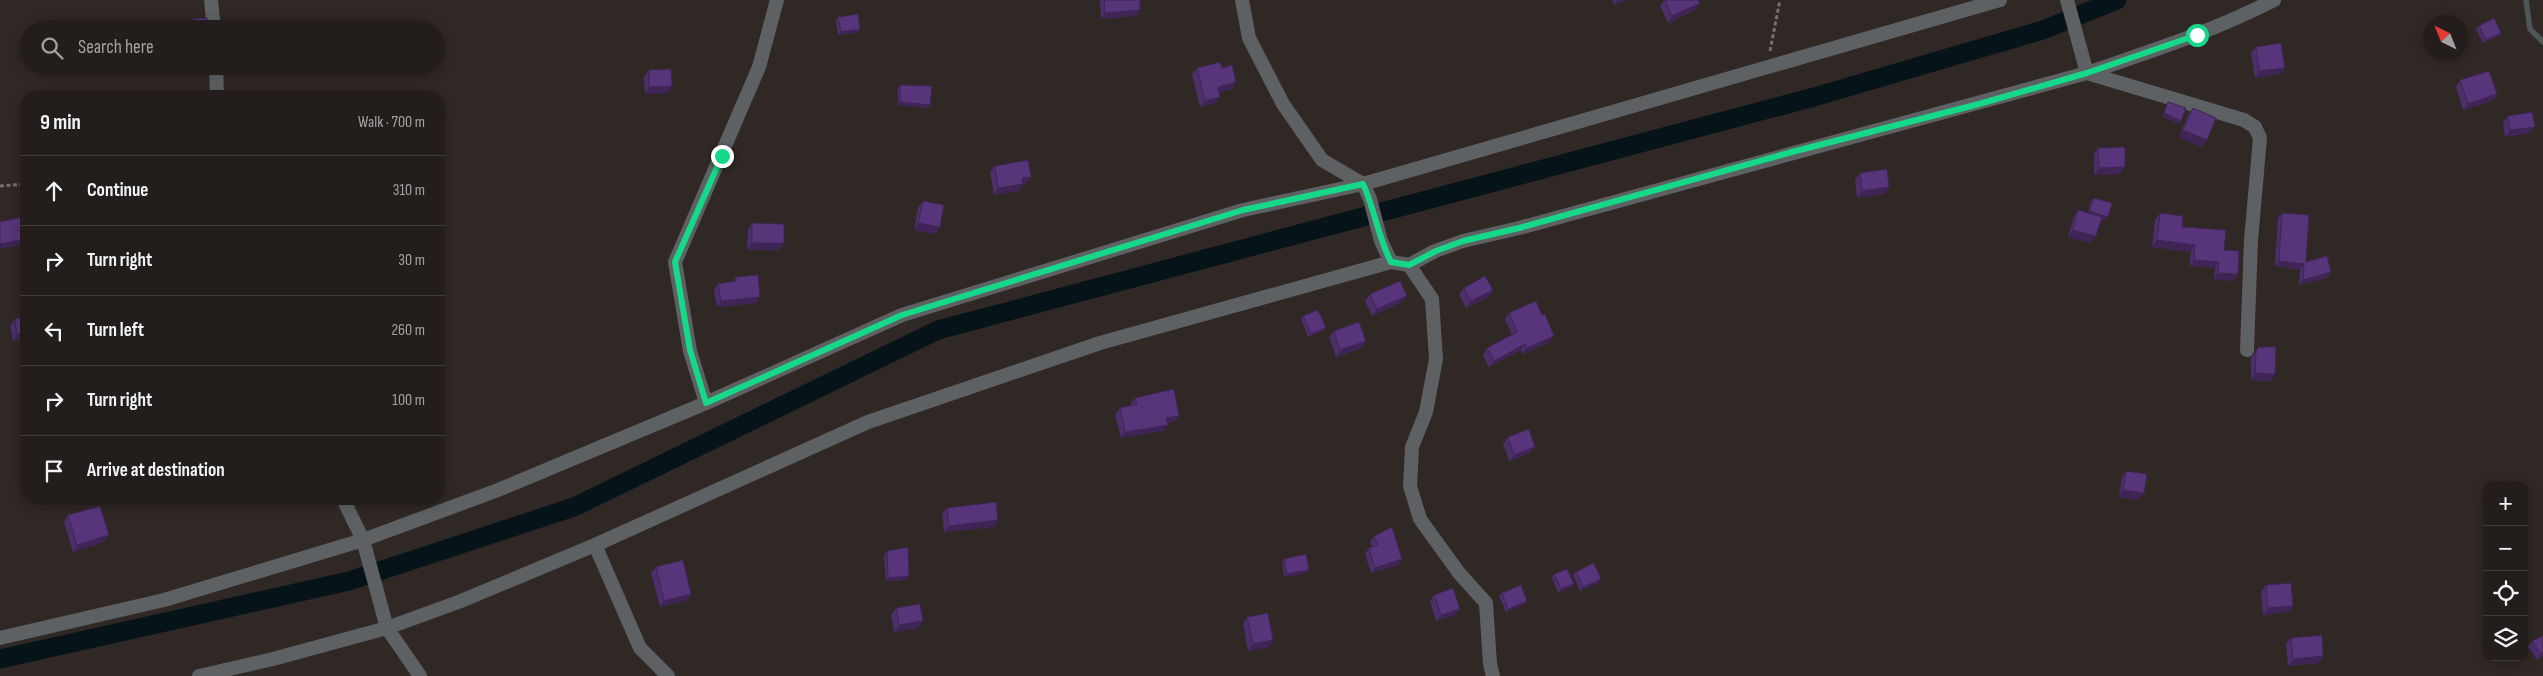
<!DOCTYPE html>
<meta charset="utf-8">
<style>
:root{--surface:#231e1c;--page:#2f2b29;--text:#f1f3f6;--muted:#a3a2a3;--line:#403c3b}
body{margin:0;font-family:"Sofia Sans Condensed",sans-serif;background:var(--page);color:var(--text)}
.controls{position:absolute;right:15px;bottom:15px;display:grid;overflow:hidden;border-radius:10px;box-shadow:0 2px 12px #0003}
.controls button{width:45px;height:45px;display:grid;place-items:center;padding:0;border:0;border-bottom:1px solid var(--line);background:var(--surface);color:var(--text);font:25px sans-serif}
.compass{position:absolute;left:2423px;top:15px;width:45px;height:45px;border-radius:50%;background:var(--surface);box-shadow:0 2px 12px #0003;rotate:317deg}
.stop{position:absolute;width:15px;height:15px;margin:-11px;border:4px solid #15d989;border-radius:50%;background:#fff}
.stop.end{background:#15d989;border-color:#fff;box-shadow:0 1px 5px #0008}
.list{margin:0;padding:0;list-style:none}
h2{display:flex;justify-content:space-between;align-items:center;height:65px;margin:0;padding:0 20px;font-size:21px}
h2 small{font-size:16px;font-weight:400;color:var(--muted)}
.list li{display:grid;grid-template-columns:32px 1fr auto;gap:15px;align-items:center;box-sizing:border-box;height:70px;padding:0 20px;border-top:1px solid var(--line)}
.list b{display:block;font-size:19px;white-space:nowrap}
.list em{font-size:16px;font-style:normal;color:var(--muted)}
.icon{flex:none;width:28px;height:28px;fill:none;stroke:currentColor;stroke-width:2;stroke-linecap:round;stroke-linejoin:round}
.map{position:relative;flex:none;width:2543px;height:676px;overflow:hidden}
.search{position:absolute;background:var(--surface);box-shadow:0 2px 12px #0003;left:20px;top:20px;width:425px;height:55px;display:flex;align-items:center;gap:12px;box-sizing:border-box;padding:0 18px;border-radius:28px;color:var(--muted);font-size:19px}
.panel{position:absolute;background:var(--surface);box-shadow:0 2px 12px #0003;left:20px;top:90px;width:425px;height:415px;border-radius:20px}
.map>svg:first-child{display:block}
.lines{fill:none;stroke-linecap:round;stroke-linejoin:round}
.stream{stroke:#4d5659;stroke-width:5.5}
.canal{stroke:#061419;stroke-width:19}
.path{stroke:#756f6d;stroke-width:3;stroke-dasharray:4 2.5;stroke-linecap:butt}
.minor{stroke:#5e6163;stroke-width:14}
.wall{fill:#4c2e69}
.shaded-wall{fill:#3e2555}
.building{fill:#58357a;stroke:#3e2555}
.route{stroke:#15d989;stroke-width:6}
</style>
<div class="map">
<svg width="2543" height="676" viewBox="0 0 2543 676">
<rect width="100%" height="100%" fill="#2f2825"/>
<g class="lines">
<!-- stream -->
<polyline class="stream" points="2526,0 2530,29 2543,42"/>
<!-- canal -->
<polyline class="canal" points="0,659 349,581 574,507 938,330 1814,97 2043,30 2117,0"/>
<!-- path -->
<g class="path">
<polyline points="1770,51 1780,0"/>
<polyline points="0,186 26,184"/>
</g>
<!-- minor -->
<g class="minor">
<polyline points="211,0 214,29"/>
<polyline points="1242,0 1249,38 1283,104 1322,160 1363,184 1370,199 1381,241 1391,262"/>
<polyline points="216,66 217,96"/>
<polyline points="2087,73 2244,120 2255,127 2260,138 2251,240 2247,350"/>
<path d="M 2087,73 C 2151,51 2214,31 2274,0"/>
<polyline points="1409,265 1432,299 1436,359 1426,412 1412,447 1410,486 1420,519 1459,573 1486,603 1490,664 1493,676"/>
<polyline points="706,403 690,351 675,262 759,67 777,0"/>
<polyline points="343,499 363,540 387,628 420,676"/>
<polyline points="595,545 640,648 668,676"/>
<polyline points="0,638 164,600 363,540 498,490 706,403 902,315 1243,210 1363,184 2000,0"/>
<polyline points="199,676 273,659 387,628 461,601 595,545 868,422 1100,343 1391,262 1409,265 1435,251 1463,241 1519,228 2087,73 2067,0"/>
</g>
</g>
<!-- wall -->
<g class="wall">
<polygon points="1100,0 1140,0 1136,16 1101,19"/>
<polygon points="1612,0 1626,0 1614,5"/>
<polygon points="1664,0 1698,0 1695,10 1668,23 1660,6"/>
<polygon points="838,17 860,29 858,32 838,35 836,20"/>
<polygon points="193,19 208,29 191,29 191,22"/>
<polygon points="2479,26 2501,33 2499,36 2483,43 2476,29"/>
<polygon points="2256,47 2285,68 2280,74 2255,78 2251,53"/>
<polygon points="1197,68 1222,68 1232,89 1219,92 1220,97 1216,103 1200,107 1192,74"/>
<polygon points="649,70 672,86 667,93 645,94 644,77"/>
<polygon points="2460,80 2497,94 2492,101 2463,110 2456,87"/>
<polygon points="900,85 928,108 898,105 898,88"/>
<polygon points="2193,108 2207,140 2202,147 2179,137 2188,115"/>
<polygon points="2508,116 2530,133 2505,137 2503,122"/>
<polygon points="2098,148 2125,167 2120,174 2094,175 2094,154"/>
<polygon points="995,166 1031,177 1026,183 1023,184 1019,191 994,195 990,172"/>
<polygon points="1860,173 1889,187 1885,194 1857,198 1855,180"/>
<polygon points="2094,198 2108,217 2106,220 2101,219 2092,243 2068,237 2074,217 2078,210 2088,213 2091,201"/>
<polygon points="923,201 940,227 935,234 914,230 918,208"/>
<polygon points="2160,213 2182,227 2224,250 2238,274 2233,281 2214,279 2215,268 2189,266 2191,252 2152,247 2155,220"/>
<polygon points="2282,213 2306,262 2331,272 2327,278 2299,285 2300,270 2275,266 2278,218"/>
<polygon points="752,223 784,243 779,250 747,250 748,230"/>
<polygon points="736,277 760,297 756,303 717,307 714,290 718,284 733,281"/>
<polygon points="1464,288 1493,290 1488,297 1466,308 1459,294"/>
<polygon points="1370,294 1402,302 1372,316 1365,301"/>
<polygon points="1509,313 1550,342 1522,354 1521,350 1489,367 1483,355 1487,348 1512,335 1505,319"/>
<polygon points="1303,316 1323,331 1308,337 1301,319"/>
<polygon points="26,317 26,345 25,339 13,341 10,326 15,319"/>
<polygon points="1334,331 1366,341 1361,348 1336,357 1329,337"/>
<polygon points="2256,351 2275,374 2271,381 2251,380 2251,358"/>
<polygon points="26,392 26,423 25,423 21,399"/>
<polygon points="1135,398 1175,421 1167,423 1168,425 1163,431 1121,438 1115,414 1120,408 1131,405 1131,403"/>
<polygon points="1508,437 1530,453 1509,461 1503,444"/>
<polygon points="2126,471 2139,500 2119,497 2122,477"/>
<polygon points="947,508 998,520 994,527 944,532 942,514"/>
<polygon points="68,515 104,542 73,552 64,522"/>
<polygon points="1374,536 1402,559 1398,565 1371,573 1365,554 1369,548 1373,547 1370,542"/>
<polygon points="887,551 907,580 886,581 884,555"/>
<polygon points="1284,559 1307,573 1284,577 1282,562"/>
<polygon points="656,567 691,594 687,600 660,607 651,573"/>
<polygon points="1576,572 1599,582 1580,591 1573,575"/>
<polygon points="1554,574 1574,584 1571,587 1558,593 1552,578"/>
<polygon points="2266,585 2293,606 2288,612 2263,615 2261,592"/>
<polygon points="1502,593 1525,604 1506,612 1499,596"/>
<polygon points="1434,595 1455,615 1436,621 1430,601"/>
<polygon points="896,608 918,628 894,632 891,615"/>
<polygon points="1247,617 1273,640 1269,647 1248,651 1243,624"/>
<polygon points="2291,638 2319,663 2288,666 2286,644"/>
<polygon points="2532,641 2543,656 2537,660 2528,647"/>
</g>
<!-- shaded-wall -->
<g class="shaded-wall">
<polygon points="1617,0 1626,0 1614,5"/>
<polygon points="1700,3 1695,10 1668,23 1672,16"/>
<polygon points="1140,10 1136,16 1101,19 1105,13"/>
<polygon points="860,29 858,32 838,35 841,32"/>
<polygon points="2501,33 2499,36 2483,43 2486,40"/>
<polygon points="159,66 185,66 158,67"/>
<polygon points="2285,68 2280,74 2255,78 2259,71"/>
<polygon points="1236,82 1232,89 1213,93 1218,87"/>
<polygon points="672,86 667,93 645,94 649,87"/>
<polygon points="2497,94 2492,101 2463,110 2468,104"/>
<polygon points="1220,97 1216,103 1200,107 1205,101"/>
<polygon points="900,102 930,105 928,108 898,105"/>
<polygon points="2164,113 2181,121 2179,124 2161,117"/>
<polygon points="2535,127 2530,133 2505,137 2510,130"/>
<polygon points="2183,130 2207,140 2202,147 2179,137"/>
<polygon points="2125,167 2120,174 2094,175 2099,168"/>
<polygon points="1031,177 1026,183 1018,185 1022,178"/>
<polygon points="1023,184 1019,191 994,195 998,188"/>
<polygon points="1889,187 1885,194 1857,198 1862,191"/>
<polygon points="2089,211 2108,217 2106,220 2087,215"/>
<polygon points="918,223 940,227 935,234 914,230"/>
<polygon points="2073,230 2096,236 2092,243 2068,237"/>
<polygon points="26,239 26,244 0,249 0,244"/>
<polygon points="2157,240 2195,245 2191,252 2152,247"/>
<polygon points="752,243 784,243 779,250 747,250"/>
<polygon points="2194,260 2219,262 2215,268 2189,266"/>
<polygon points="2279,261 2304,264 2300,270 2275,266"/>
<polygon points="2331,272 2327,278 2299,285 2303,280"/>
<polygon points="2218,273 2238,274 2233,281 2214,279"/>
<polygon points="1493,290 1488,297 1466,308 1471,301"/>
<polygon points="1407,296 1402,302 1372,316 1377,309"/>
<polygon points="760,297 756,303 717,307 721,301"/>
<polygon points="1326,328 1323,331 1308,337 1311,334"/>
<polygon points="26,333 26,338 25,339 13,341 17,335"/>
<polygon points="1554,336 1550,342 1522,354 1527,348"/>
<polygon points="1366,341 1361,348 1336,357 1340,350"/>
<polygon points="1525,344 1521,350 1489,367 1494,361"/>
<polygon points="2255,373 2275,374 2271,381 2251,380"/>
<polygon points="1179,416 1175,421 1162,424 1166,418"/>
<polygon points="1168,425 1163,431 1121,438 1125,432"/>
<polygon points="1535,447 1530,453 1509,461 1514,455"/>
<polygon points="2123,490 2144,493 2139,500 2119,497"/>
<polygon points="998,520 994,527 944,532 949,526"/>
<polygon points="109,535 104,542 73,552 77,545"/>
<polygon points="1402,559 1398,565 1371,573 1375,568"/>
<polygon points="1309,570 1307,573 1284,577 1287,574"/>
<polygon points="909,576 907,580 886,581 888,578"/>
<polygon points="1601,579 1599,582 1580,591 1583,587"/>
<polygon points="1574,584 1571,587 1558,593 1561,589"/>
<polygon points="691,594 687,600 660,607 664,601"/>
<polygon points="1527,601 1525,604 1506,612 1508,609"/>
<polygon points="2293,606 2288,612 2263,615 2268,608"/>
<polygon points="1460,609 1455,615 1436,621 1441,615"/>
<polygon points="923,621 918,628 894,632 899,625"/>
<polygon points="1273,640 1269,647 1248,651 1253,644"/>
<polygon points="2543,653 2543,656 2537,660 2541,654"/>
<polygon points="2323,656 2319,663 2288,666 2293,659"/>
</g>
<!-- building -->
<g class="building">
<polygon points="1104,0 1140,0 1140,10 1105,13"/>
<polygon points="1665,0 1698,0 1700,3 1672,16"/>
<polygon points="858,14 860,29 841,32 838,17"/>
<polygon points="207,18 208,29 194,29 193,19"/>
<polygon points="2494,18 2501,33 2486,40 2479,26"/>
<polygon points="2281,43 2285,68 2259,71 2256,47"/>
<polygon points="1220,62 1222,68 1232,65 1236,82 1218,87 1220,97 1205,101 1197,68"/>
<polygon points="671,69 672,86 649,87 649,70"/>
<polygon points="2489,71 2497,94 2468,104 2460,80"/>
<polygon points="900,85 932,86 930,105 900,102"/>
<polygon points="2168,102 2186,108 2181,121 2164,113"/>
<polygon points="2193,108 2216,118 2207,140 2183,130"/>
<polygon points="2532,112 2535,127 2510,130 2508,116"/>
<polygon points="2125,147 2125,167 2099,168 2098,148"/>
<polygon points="1028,160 1031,177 1022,178 1023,184 998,188 995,166"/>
<polygon points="1887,169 1889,187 1862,191 1860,173"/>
<polygon points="2094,198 2112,203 2108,217 2089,211"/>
<polygon points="923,201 944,205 940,227 918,223"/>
<polygon points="2078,210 2102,217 2096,236 2073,230"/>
<polygon points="2160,213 2183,216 2182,227 2226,230 2224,250 2239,251 2238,274 2218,273 2219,262 2194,260 2195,245 2157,240"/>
<polygon points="2282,213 2309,215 2306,262 2327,256 2331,272 2303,280 2304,264 2279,261"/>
<polygon points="22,217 22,219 26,219 26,239 0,244 0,222"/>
<polygon points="752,223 784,224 784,243 752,243"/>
<polygon points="758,275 760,297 721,301 718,284 736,281 736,277"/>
<polygon points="1485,276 1493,290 1471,301 1464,288"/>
<polygon points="1400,281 1407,296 1377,309 1370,294"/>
<polygon points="1536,301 1542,315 1545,314 1554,336 1527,348 1525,344 1494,361 1487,348 1517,332 1509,313"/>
<polygon points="1318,310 1326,328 1311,334 1303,316"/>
<polygon points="26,317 26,333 17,335 15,319"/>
<polygon points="1359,322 1366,341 1340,350 1334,331"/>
<polygon points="2259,347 2276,347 2275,374 2255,373 2256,351"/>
<polygon points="1174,389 1179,416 1166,418 1168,425 1125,432 1120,408 1137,404 1135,398"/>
<polygon points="1529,429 1535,447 1514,455 1508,437"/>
<polygon points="2126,471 2147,474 2144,493 2123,490"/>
<polygon points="996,502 998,520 949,526 947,508"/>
<polygon points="100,506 109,535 77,545 68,515"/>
<polygon points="1392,527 1402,559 1375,568 1369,548 1378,545 1374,536"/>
<polygon points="908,547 909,576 888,578 887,551"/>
<polygon points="1306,554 1309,570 1287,574 1284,559"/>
<polygon points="683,560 691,594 664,601 656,567"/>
<polygon points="1594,563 1601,579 1583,587 1576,572"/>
<polygon points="1567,569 1574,584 1561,589 1554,574"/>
<polygon points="2291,583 2293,606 2268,608 2266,585"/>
<polygon points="1521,585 1527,601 1508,609 1502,593"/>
<polygon points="1453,588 1460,609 1441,615 1434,595"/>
<polygon points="920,604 923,621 899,625 896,608"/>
<polygon points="1268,613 1273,640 1253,644 1247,617"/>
<polygon points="2322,635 2323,656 2293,659 2291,638"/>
<polygon points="2543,636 2543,653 2541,654 2532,641"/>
</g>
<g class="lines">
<!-- route -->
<path class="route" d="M 722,156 L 675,262 L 690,350 L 706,403 L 902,315 L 1243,210 L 1363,184 C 1375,210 1378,237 1391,262 L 1409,265 L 1436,251 L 1463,241 L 1519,228 L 1792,152 L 1979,104 L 2087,73 L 2197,35"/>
</g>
</svg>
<div class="controls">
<button>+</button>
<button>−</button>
<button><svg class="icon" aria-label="locate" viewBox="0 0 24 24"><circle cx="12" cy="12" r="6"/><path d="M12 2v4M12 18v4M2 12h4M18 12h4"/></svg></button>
<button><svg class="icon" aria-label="layers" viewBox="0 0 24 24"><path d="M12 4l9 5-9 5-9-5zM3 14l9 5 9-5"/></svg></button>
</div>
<svg class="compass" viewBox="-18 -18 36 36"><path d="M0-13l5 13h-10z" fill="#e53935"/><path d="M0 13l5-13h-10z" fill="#a3a2a3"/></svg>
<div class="stop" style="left:2197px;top:35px"></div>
<div class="stop end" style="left:722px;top:156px"></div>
<div class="search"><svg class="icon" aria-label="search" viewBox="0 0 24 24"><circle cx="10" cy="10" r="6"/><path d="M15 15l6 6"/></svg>Search here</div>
<section class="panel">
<h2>9 min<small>Walk · 700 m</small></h2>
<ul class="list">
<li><svg class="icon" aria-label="ahead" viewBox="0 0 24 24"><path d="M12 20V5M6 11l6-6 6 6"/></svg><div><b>Continue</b></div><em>310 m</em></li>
<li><svg class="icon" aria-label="right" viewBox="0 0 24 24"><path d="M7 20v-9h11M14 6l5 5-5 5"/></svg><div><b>Turn right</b></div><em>30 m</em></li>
<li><svg class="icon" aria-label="left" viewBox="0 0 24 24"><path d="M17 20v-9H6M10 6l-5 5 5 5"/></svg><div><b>Turn left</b></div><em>260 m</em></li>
<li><svg class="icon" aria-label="right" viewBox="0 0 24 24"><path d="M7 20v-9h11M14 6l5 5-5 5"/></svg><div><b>Turn right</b></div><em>100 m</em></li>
<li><svg class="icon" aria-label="arrive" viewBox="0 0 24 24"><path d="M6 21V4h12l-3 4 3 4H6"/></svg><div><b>Arrive at destination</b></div></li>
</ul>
</section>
</div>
